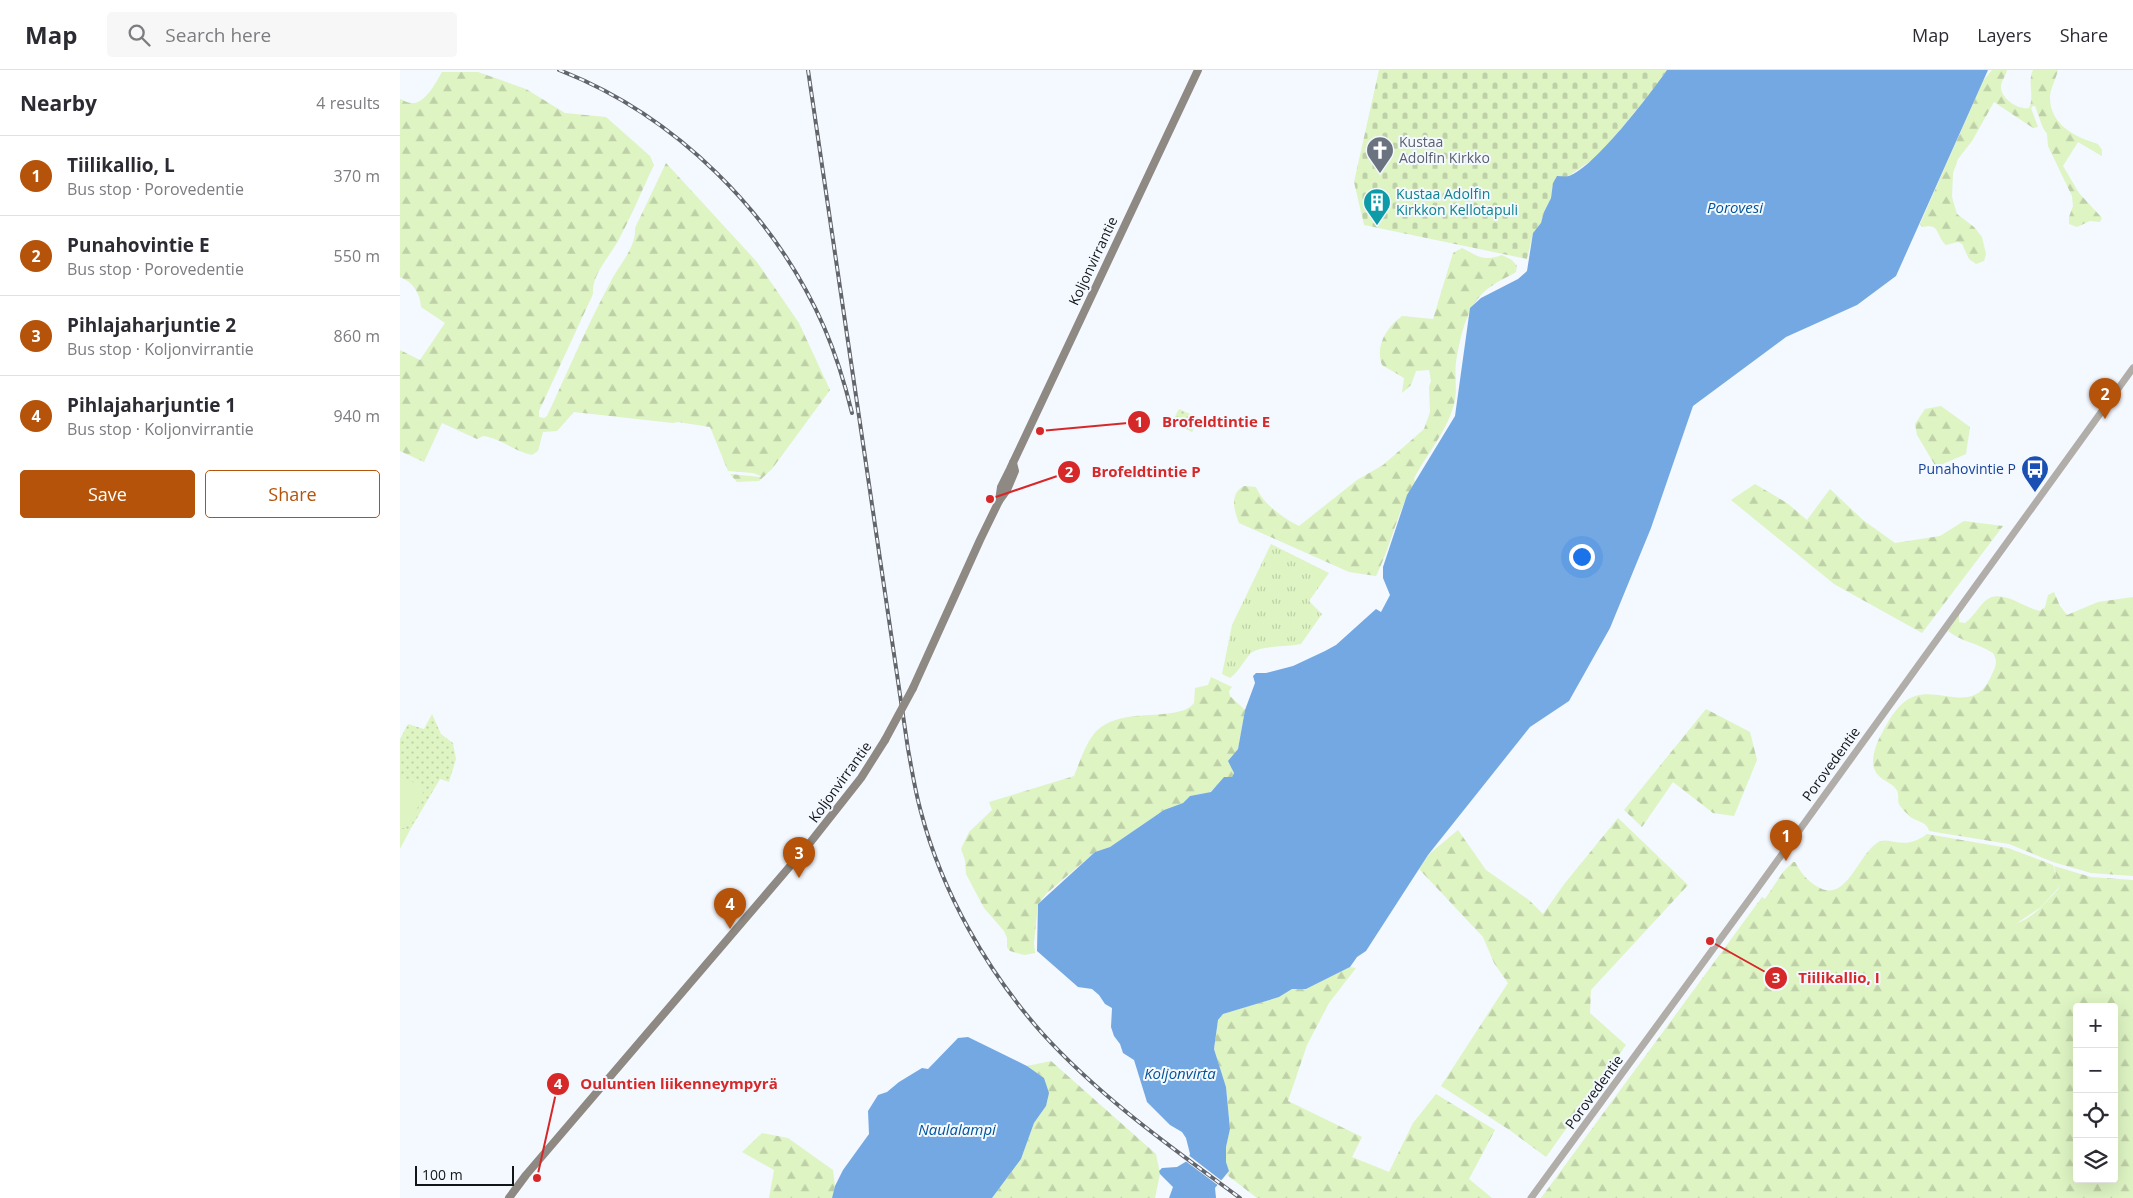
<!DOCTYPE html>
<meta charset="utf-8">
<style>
:root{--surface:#fff;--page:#f7f7f7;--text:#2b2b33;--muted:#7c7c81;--line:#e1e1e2;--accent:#b45309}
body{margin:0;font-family:"Open Sans",sans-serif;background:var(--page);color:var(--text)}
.controls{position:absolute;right:15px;bottom:15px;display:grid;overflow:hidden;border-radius:5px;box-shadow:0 5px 20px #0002}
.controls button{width:45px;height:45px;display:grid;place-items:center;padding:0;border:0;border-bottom:1px solid var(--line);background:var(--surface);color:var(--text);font:25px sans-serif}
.scale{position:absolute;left:15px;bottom:12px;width:99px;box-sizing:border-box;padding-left:5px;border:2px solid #131619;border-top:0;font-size:14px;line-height:18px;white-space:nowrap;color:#131619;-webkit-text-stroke:4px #f4f8ff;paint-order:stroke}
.you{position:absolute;left:1181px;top:486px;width:18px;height:18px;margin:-12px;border:4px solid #fff;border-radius:50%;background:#1a73e8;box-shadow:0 0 0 8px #1a73e833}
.badge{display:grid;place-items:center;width:32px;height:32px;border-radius:50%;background:var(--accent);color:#fff;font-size:16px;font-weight:700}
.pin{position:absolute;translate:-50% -41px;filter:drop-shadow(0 1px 2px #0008)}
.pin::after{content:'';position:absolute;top:26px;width:18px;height:15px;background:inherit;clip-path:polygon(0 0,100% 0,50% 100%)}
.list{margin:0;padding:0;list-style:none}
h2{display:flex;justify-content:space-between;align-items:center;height:65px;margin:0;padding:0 20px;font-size:21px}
h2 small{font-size:16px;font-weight:400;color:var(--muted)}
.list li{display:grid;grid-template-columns:32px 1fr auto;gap:15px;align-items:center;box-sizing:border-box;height:80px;padding:0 20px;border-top:1px solid var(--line)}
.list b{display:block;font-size:19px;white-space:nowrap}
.list p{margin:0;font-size:16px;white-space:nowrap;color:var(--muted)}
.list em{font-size:16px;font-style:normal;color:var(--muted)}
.actions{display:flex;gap:10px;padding:15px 20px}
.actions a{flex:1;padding:11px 0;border:1px solid var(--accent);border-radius:5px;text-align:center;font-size:18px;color:var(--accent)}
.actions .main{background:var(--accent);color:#fff}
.icon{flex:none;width:28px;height:28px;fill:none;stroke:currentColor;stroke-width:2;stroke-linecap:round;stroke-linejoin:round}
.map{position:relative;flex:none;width:1733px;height:1128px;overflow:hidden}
header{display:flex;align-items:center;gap:30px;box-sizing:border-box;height:70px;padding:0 25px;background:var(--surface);border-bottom:1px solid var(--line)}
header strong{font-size:24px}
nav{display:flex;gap:28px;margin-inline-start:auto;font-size:18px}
.search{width:350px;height:45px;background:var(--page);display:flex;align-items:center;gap:12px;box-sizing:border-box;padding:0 18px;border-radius:5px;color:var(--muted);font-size:19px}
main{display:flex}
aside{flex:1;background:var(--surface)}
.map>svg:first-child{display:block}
.grass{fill:url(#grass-tufts)}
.forest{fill:url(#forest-firs);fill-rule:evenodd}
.cemetery{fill:url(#cemetery-stones)}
.park{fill:url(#park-dots)}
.pitch{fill:#def4c3}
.water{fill:#74a8e2}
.pier{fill:#f4f8ff}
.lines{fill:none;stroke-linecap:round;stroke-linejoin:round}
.tertiary{stroke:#b1ada9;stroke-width:7}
.secondary{stroke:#8e8983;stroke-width:8}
.rail-casing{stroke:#626569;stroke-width:4}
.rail{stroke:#f4f8ff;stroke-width:2;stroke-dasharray:5.5;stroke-linecap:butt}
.secondary-bridge{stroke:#8e8983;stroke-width:8}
.labels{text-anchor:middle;stroke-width:4;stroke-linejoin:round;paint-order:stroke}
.worship-label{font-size:14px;fill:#5b616d;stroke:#f4f8ff;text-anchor:start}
.culture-label{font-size:14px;fill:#0d838f;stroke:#f4f8ff;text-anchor:start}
.street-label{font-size:14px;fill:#131619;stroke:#f4f8ff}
.transit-label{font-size:14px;fill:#164399;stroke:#f4f8ff;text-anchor:end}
.water-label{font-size:15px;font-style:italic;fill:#005499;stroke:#f4f8ff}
.leader{fill:none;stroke:#d62828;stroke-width:2}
.callout-dot{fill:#d62828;stroke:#f4f8ff;stroke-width:2}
.mark-label{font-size:15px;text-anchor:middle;font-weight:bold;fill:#fff}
.callout-label{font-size:15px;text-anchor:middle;font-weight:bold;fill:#d62828;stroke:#f4f8ff;stroke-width:4;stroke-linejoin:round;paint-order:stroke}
</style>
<header>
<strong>Map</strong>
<div class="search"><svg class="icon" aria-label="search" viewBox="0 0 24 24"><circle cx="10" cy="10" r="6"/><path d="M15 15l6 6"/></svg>Search here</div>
<nav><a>Map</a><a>Layers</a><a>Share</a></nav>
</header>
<main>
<aside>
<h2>Nearby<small>4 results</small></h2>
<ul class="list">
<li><span class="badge">1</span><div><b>Tiilikallio, L</b><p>Bus stop · Porovedentie</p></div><em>370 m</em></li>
<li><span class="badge">2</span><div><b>Punahovintie E</b><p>Bus stop · Porovedentie</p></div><em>550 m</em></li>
<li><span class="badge">3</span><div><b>Pihlajaharjuntie 2</b><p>Bus stop · Koljonvirrantie</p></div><em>860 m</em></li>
<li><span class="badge">4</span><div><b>Pihlajaharjuntie 1</b><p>Bus stop · Koljonvirrantie</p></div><em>940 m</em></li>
</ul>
<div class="actions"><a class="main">Save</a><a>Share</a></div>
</aside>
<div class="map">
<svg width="1733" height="1128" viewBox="0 0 1733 1128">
<defs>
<pattern id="grass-tufts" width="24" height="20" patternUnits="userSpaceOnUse" patternTransform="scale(1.25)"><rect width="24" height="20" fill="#def4c3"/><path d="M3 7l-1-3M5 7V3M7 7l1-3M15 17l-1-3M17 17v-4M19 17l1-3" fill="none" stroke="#bed0a7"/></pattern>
<pattern id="forest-firs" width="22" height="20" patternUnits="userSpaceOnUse" patternTransform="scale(1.25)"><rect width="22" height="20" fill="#def4c3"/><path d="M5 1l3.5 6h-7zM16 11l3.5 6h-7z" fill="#bed0a7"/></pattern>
<pattern id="cemetery-stones" width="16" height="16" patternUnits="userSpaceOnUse" patternTransform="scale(1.25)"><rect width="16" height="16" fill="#def4c3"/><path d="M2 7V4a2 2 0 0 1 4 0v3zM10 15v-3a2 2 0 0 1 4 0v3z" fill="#bed0a7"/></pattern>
<pattern id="park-dots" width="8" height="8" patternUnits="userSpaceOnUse" patternTransform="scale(1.25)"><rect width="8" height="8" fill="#def4c3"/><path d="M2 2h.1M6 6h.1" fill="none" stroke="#bed0a7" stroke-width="1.8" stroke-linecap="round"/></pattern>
</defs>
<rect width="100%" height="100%" fill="#f4f8ff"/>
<!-- grass -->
<path class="grass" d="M 871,474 L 929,503 L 909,531 L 922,544 L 901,574 C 888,577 859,575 850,584 C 843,592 839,601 830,608 L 822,604 L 832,555 Z"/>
<!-- forest -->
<g class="forest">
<path d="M 1592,0 L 1607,0 C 1606,6 1600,12 1601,19 C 1603,30 1619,40 1629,38 C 1635,26 1627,13 1633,0 L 1658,0 C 1656,9 1651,17 1650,26 C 1649,55 1675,67 1698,74 L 1702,80 L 1702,86 L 1700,85 L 1678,72 L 1663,96 L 1679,123 L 1702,148 L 1700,152 L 1690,151 L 1677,157 L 1669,154 L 1669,147 L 1673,136 L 1672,126 L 1648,76 L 1647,64 L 1643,58 L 1635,36 L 1633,36 L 1631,38 L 1638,57 L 1633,58 L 1594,32 L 1572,71 L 1558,89 L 1553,103 L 1552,127 L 1557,144 L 1574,157 L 1582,167 L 1586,184 L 1584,191 L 1576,194 L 1569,189 L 1562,174 L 1558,172 L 1546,175 C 1535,165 1541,153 1522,157 L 1520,154 L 1583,11 Z"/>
<path d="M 42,2 L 78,2 L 126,19 L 165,43 L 206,47 L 250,86 L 254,95 C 242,120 232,145 219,169 C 211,185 191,205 193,224 L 139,341 L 139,347 L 144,348 L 147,346 C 168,301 187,256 210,213 C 218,196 237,177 235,158 L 266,93 L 357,192 L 399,253 L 430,320 L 372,399 L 359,411 L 337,412 L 330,404 L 360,407 L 361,406 L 353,403 L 328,401 L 310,357 L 278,352 L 273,353 L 174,342 L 157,361 L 143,362 L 138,381 L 132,385 C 114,381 100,368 83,366 L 77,369 L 42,353 L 24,392 L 0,381 L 0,280 L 20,290 L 45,253 L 21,237 C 20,223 13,212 0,207 L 0,29 C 3,30 8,33 11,33 C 25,35 36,12 42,2 Z"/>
<path d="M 1062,178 C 1078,186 1083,192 1102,185 L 1112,190 L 1117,196 L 1116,202 C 1108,207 1100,210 1093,215 C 1067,231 1061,264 1056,292 C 1054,306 1058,320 1054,334 C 1047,362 1026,384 1014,409 L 1015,412 C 997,441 991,476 976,506 L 949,502 L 839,453 C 834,440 829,424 844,416 L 856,417 C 863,434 883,448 899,456 L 957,410 L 983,395 L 1024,359 L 1030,342 L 1029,317 L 1031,311 L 1029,300 L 1016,301 L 1011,315 L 1002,323 L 1004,308 L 982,295 C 975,276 986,258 1002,246 L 1033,249 L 1053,183 Z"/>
<polygon points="1541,336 1570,357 1566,384 1536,397 1517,365 1515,354 1525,339"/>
<polygon points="1355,414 1387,433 1407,450 1430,419 1463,450 1495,473 1540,466 1564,451 1603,456 1522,563 1434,514 1331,430"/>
<path d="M 1654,522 L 1660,536 L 1667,545 L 1698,532 L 1733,527 L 1733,806 L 1691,803 L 1653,792 L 1609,774 L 1529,761 C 1527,752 1519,752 1512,748 C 1508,745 1501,738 1499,734 C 1497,729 1500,724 1496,719 C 1490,711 1478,710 1474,698 C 1471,688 1476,674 1481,665 C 1489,650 1498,632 1515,626 C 1542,617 1575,646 1592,604 C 1596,596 1598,591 1593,583 C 1578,573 1562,572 1548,561 L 1559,544 L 1559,552 L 1565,553 C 1573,547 1577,539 1584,532 C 1600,516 1623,538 1640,541 L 1645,537 L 1648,525 Z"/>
<path d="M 811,607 L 832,617 L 829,621 L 830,626 L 845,640 L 838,679 L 829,691 L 834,703 L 832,707 L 824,707 L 811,722 L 790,726 L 783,733 L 764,740 L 710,777 L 695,782 L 647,823 L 638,834 L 634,873 L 635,883 L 624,885 L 610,881 L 607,877 L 607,868 L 604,861 L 584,838 L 566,804 L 565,790 L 561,779 L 569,762 L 592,740 L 589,732 L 674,706 C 679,694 686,673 694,664 C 718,634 778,654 794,633 L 795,618 L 808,615 Z"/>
<polygon points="1306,639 1350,662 1357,690 1334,746 1313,743 1273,712 1242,757 1224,740"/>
<polygon points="1218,748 1288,815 1191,920 1190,943 1226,975 1146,1087 1111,1061 1041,1016 1108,913 1094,893 1083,867 1019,799 1028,785 1058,760 1086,800 1129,830 1143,844 1165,813"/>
<polygon points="0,757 10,760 0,779"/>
<path d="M 1527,764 L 1608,778 L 1653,795 L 1659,817 L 1641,837 L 1617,853 C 1635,847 1647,831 1659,818 L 1654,796 L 1691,807 L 1733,810 L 1733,1128 L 1141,1128 L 1362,827 L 1365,829 L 1383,802 L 1393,792 L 1395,792 C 1401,803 1407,811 1418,817 C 1446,834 1458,785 1477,773 C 1490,764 1502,783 1527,764 ZM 1677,937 L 1714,937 L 1714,1109 L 1677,1109 Z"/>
<polygon points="950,897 956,898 929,933 907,975 888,1031 962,1067 952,1087 989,1102 1013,1053 1036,1024 1095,1060 1069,1109 1092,1128 857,1128 827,1105 829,1101 826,1092 826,1077 830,1059 826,1017 814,979 818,950 823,944 879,927 892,919 906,919"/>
<polygon points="651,991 756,1084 760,1104 755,1128 592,1128 621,1089 634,1053 646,1036 644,1008 627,996"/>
<polygon points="362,1063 388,1068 433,1100 435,1116 432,1128 369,1128 374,1100 342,1082"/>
</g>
<!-- cemetery -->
<polygon class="cemetery" points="979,0 1267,0 1255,18 1198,86 1170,105 1153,113 1151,128 1144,142 1141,154 1133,163 1127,189 964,155 954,112"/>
<!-- park -->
<g class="park">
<polygon points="779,339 799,348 792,362 772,352"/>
<polygon points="32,644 41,664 53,673 56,689 49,712 40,709 10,760 0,757 0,669 8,654 24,659"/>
</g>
<!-- pitch -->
<polygon class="pitch" points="0,708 25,716 11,757 0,754"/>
<!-- water -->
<g class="water">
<path d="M 1267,0 L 1588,0 L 1496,206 L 1457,235 L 1386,267 L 1293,336 L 1251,458 L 1210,558 L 1169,631 L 1130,657 L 1028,785 L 966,881 L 957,887 L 950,897 L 906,919 L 892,919 L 879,927 L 823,944 L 818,950 L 814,979 L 826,1017 L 830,1059 L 826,1077 L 826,1092 L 829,1101 L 815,1118 L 816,1128 L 769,1128 L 773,1117 L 760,1104 L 759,1101 L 762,1098 L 777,1097 L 787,1091 L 790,1084 L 786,1068 L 782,1062 L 770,1055 L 747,1032 L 734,990 L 723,983 L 720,974 L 714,966 L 711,957 L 712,938 L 705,934 L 699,925 L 692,919 L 678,917 L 637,881 L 638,834 L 695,782 L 710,777 L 764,740 L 783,733 L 790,726 L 811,722 L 824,707 L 832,707 L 834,703 L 828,691 L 838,679 L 845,640 L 855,613 L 853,606 L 856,603 L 866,603 L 893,596 L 925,581 L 936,575 L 976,539 L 981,542 L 990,525 L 983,508 L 983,497 L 1007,425 L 1055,346 L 1070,238 L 1081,228 L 1118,209 L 1127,201 L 1133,163 L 1141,153 L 1144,142 L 1151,128 L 1153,113 L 1157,106 C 1161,106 1166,107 1169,106 C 1194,98 1251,23 1267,0 Z"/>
<polygon points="568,967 627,996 644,1008 649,1023 646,1036 634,1053 621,1089 592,1128 432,1128 435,1116 443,1100 469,1064 468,1041 478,1025 487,1022 499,1012 522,998 528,999 558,968"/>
</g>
<!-- pier -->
<polygon class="pier" points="787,1084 822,1111 819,1116 784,1090"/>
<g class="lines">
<!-- tertiary -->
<polyline class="tertiary" points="1131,1128 1354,823 1733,298"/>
<!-- secondary -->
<g class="secondary">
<polyline points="599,431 601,417 610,399 798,0"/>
<polyline points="513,618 580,470 599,431 607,420 615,401 613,393"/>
<polyline points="109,1128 126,1105 409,774 461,708 485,670"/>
</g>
<!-- rail casing -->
<g class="rail-casing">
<g id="rail">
<path d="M 159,0 C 275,45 374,143 424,257 C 436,285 445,314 452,343"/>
<path d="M 408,0 L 508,679 C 512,700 515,721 521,742 C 542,822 587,901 642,963 C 700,1027 771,1077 840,1128"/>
</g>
</g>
<!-- rail -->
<use href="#rail" class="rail"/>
<!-- secondary-bridge -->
<polyline class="secondary-bridge" points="485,670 513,618"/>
</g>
<!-- icons -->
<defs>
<g id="church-pin" transform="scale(1.4375)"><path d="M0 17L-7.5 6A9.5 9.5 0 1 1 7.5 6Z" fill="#6b7280" stroke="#f4f8ff"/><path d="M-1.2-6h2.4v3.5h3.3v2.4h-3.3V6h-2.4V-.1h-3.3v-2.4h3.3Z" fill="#fff"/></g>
<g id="building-pin" transform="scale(1.4375)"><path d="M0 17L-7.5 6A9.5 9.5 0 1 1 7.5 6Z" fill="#0f9aa8" stroke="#f4f8ff"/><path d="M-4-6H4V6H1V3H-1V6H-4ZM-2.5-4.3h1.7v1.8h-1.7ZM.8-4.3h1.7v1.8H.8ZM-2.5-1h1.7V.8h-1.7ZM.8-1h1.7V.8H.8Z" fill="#fff"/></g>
<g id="bus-pin" transform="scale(1.4375)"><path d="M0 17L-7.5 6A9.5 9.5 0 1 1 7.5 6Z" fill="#1a4fb4" stroke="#f4f8ff"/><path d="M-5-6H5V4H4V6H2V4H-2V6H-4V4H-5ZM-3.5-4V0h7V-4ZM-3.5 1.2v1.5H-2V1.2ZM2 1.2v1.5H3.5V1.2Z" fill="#fff"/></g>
</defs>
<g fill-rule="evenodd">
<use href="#church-pin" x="980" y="80"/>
<use href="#building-pin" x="977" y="132"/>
<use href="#bus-pin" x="1635" y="399"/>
</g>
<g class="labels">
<!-- worship labels -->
<g class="worship-label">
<text x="999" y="77">Kustaa<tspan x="999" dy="16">Adolfin Kirkko</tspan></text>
</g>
<!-- culture labels -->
<g class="culture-label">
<text x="996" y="129">Kustaa Adolfin<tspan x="996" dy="16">Kirkkon Kellotapuli</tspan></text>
</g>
<!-- street labels -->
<g class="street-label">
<text transform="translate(693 191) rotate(-65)" y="5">Koljonvirrantie</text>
<text transform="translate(1431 694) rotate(-54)" y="5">Porovedentie</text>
<text transform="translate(440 712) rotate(-54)" y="5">Koljonvirrantie</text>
<text transform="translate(1194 1022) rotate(-54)" y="5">Porovedentie</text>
</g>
<!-- transit labels -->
<g class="transit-label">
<text x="1616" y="404">Punahovintie P</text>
</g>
<!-- water labels -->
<g class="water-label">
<text x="1335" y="143">Porovesi</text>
<text x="780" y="1009">Koljonvirta</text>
<text x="557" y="1065">Naulalampi</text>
</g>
</g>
<!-- callouts -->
<path class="leader" d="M640 361L739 352M590 429L669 402M1310 871L1376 908M137 1108L158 1014"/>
<g class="callout-dot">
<circle cx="640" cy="361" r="5"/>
<circle cx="590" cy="429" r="5"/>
<circle cx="1310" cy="871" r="5"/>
<circle cx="137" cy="1108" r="5"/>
<circle cx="739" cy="352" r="12"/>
<circle cx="669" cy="402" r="12"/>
<circle cx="1376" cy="908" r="12"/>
<circle cx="158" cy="1014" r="12"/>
</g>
<g class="mark-label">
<text x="739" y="357">1</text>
<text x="669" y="407">2</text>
<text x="1376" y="913">3</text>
<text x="158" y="1019">4</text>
</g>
<g class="callout-label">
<text x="816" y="357">Brofeldtintie E</text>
<text x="746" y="407">Brofeldtintie P</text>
<text x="1439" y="913">Tiilikallio, I</text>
<text x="279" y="1019">Ouluntien liikenneympyrä</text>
</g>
</svg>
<div class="controls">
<button>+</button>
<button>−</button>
<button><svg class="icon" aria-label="locate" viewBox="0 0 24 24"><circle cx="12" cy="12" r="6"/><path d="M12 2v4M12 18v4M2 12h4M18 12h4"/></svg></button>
<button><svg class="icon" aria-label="layers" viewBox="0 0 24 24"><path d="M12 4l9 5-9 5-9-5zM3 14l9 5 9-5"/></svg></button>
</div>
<div class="scale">100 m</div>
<div class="you"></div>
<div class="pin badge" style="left:1386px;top:791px">1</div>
<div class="pin badge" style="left:1705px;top:349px">2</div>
<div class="pin badge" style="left:399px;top:808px">3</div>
<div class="pin badge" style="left:330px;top:859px">4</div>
</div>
</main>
